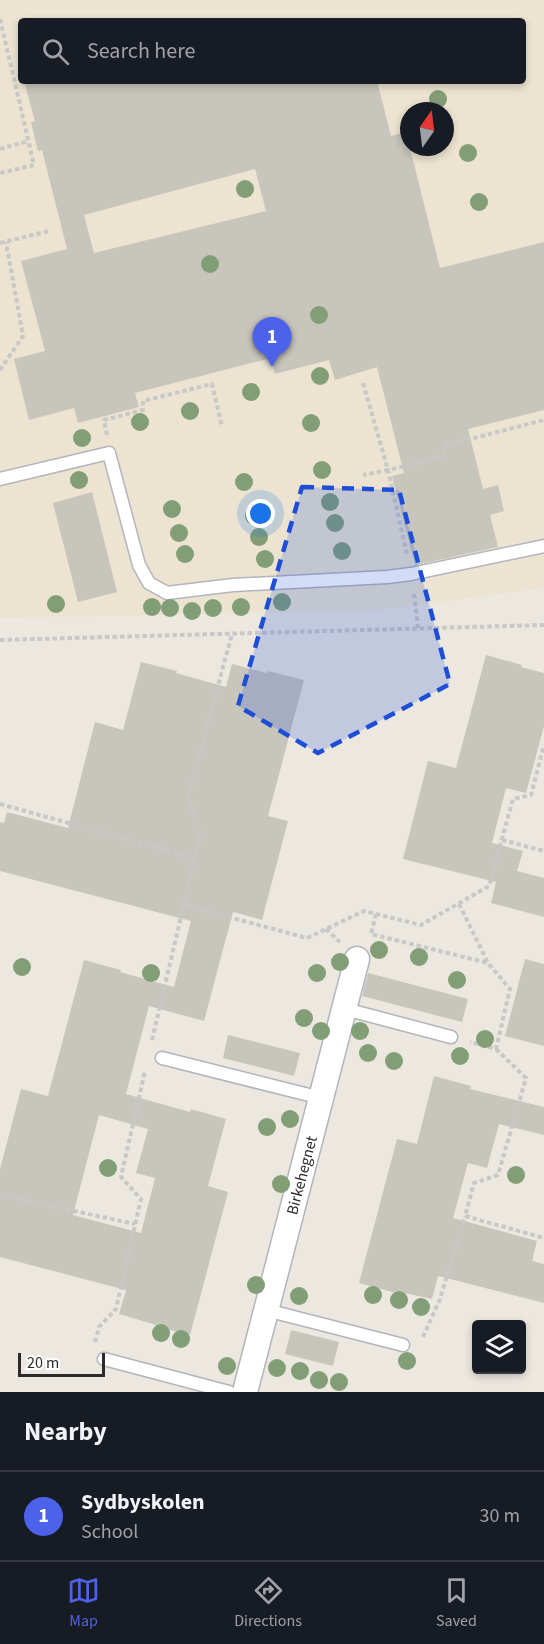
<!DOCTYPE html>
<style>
:root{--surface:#171b24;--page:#242831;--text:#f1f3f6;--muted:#9ea1a6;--line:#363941;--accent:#4d62eb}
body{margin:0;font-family:"Source Sans 3",sans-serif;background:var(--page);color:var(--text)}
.controls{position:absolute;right:18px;bottom:18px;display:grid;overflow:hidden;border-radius:6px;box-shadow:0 3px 9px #0003}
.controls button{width:54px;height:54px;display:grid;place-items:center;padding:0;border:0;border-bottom:2px solid var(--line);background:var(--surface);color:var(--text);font:30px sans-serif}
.compass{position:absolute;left:400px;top:102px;width:54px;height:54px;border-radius:50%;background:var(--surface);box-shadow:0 3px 9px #0003;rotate:14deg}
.scale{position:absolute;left:18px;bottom:15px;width:87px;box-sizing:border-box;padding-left:6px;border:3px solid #2b2b2b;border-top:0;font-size:16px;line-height:21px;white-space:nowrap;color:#2b2b2b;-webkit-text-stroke:4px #fff;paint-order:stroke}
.you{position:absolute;left:261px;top:514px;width:21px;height:21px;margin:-15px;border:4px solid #fff;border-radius:50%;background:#1a73e8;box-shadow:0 0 0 9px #1a73e833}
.badge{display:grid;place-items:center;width:39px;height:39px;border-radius:50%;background:var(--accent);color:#fff;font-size:20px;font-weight:700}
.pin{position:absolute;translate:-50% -50px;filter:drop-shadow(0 2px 3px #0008)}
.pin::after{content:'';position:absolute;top:32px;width:21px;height:18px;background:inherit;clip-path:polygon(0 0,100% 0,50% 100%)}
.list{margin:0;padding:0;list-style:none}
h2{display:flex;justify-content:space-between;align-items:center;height:78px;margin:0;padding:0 24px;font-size:26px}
h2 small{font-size:20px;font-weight:400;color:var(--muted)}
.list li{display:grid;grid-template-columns:39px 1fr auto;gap:18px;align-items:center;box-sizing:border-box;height:90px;padding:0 24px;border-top:2px solid var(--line)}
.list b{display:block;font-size:22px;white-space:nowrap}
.list p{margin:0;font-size:20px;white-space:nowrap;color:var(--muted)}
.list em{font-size:20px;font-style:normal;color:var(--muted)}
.icon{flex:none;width:33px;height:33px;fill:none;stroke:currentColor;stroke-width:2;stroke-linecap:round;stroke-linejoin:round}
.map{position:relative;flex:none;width:544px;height:1392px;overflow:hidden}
.search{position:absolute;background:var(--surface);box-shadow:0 3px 9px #0003;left:18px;right:18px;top:18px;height:66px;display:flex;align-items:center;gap:15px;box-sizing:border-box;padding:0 21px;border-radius:6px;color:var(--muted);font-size:22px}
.sheet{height:168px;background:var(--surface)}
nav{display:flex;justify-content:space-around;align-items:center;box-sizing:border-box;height:84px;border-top:2px solid var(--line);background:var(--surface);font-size:16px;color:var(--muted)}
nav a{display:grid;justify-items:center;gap:3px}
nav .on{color:var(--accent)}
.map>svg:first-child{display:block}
.education{fill:#ece4d0;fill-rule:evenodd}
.building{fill:#c8c5bd;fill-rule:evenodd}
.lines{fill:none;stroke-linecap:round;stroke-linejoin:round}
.lane-casing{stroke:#b2b4be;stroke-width:15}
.street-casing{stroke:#b2b4be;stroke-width:27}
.path{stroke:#c8c8c8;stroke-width:4;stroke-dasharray:4.5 3;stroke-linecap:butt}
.lane{stroke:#fff;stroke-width:12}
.street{stroke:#fff;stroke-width:24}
.tree{fill:#829e76}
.marked{fill:#1d4ed8;fill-opacity:0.2;stroke:#1d4ed8;stroke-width:4.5;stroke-dasharray:12 8;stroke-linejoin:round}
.labels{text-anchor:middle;stroke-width:5;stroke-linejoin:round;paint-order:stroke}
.street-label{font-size:16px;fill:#2b2b2b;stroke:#fff}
</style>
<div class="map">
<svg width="544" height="1392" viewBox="0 0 544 1392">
<rect width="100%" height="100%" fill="#ece7df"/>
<!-- education -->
<path class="education" d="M 0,0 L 544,0 L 544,588 L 380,610 L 0,618 ZM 21,21 L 523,21 L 523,81 L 21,81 ZM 409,111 L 445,111 L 445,147 L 409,147 Z"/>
<!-- building -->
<g class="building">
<path d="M 24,81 L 377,81 L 391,136 L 406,132 L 440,268 L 544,242 L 544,410 L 468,429 L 483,489 L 498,485 L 504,511 L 490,515 L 498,547 L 415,565 L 392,476 L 404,473 L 377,367 L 335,380 L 329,360 L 275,374 L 271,358 L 135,393 L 139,407 L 78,423 L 74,408 L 29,420 L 14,359 L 45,351 L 21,261 L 67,249 L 42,150 L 38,151 L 31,122 L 35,121 ZM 255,169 L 266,211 L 94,253 L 84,215 Z"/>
<polygon points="92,492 117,592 78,602 53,503"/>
<polygon points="486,655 522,665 521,667 544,673 544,726 526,793 506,788 492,843 523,851 517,871 544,878 544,917 491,903 496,882 403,859 428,761 456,768"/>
<path d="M 141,662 L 177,671 L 176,673 L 226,687 L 232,664 L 267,673 L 268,671 L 304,680 L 268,816 L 288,821 L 262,920 L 233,912 L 204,1021 L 149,1006 L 126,1094 L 190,1112 L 191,1109 L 226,1119 L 208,1186 L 228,1192 L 190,1335 L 155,1326 L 156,1325 L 119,1314 L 126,1290 L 0,1257 L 0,1169 L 21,1089 L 48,1096 L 84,960 L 121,970 L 120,972 L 174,987 L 191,921 L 0,871 L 0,822 L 4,823 L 7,812 L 68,828 L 95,722 L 123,730 ZM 99,1115 L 148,1129 L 136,1173 L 155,1178 L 141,1233 L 73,1215 Z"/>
<polygon points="525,959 544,964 544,1046 505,1036"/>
<polygon points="368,973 468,999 462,1022 362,996"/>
<polygon points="228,1035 300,1053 294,1076 223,1058"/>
<polygon points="434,1076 471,1086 470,1089 544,1107 544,1135 499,1124 487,1168 468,1163 453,1218 537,1241 532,1261 544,1264 544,1303 438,1276 432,1299 396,1291 396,1293 359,1283 397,1139 417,1144"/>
<polygon points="291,1330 339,1342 333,1366 285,1354"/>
</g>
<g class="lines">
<!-- lane casing -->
<g class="lane-casing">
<g id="lane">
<polyline points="0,479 109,453 139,565 149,583 167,593 233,585 387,577 411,574 544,546"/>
<polyline points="345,1009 451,1037"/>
<polyline points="162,1058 321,1098"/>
<polyline points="266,1310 403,1345"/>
<polyline points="104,1359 229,1392"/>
</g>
</g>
<!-- street casing -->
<g class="street-casing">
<g id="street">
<path id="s1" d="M 245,1392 L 357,959"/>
</g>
</g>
<!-- path -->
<g class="path">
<polyline points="0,19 34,165 0,173"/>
<polyline points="0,149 28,141"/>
<polyline points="0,243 49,231"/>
<polyline points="0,370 23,336 6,242"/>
<polyline points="363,383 388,470 363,475"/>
<polyline points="107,435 104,420 143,410 143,401 212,384 222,427"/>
<polyline points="407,554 388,470 446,456 443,446 544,420"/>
<polyline points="414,594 418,628"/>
<polyline points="0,640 544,625"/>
<polyline points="0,804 195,858"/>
<polyline points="502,840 544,851"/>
<polyline points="459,904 488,963 510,989 496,1049 470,1042"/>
<polyline points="184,905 307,938 364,911 421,925 489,886 513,799 531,795 544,745"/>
<polyline points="376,914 371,934 488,963"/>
<polyline points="326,929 340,942"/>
<polyline points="152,1040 200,836 188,796 232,634"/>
<polyline points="496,1049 526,1078 498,1175 474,1183 465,1216 544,1238"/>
<polyline points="0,1195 135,1224"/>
<polyline points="423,1337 440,1299 465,1216"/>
<polyline points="95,1342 99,1327 116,1309 141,1199 121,1177 145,1071"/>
</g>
<!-- lane -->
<use href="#lane" class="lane"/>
<!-- street -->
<use href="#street" class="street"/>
</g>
<!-- trees -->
<g class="tree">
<circle cx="438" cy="99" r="9"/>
<circle cx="468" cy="153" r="9"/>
<circle cx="245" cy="189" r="9"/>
<circle cx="479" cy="202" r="9"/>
<circle cx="210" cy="264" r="9"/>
<circle cx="319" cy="315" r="9"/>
<circle cx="320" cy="376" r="9"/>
<circle cx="251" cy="392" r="9"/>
<circle cx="190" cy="411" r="9"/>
<circle cx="140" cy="422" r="9"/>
<circle cx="311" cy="423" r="9"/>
<circle cx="82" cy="438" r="9"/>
<circle cx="322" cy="470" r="9"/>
<circle cx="79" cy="480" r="9"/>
<circle cx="244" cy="482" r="9"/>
<circle cx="330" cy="502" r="9"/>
<circle cx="172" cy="509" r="9"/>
<circle cx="254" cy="516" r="9"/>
<circle cx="335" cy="523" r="9"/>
<circle cx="179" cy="533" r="9"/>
<circle cx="259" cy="537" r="9"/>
<circle cx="342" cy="551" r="9"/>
<circle cx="185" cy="554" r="9"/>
<circle cx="265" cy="559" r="9"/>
<circle cx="282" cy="602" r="9"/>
<circle cx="56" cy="604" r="9"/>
<circle cx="152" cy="607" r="9"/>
<circle cx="241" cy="607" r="9"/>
<circle cx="170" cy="608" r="9"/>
<circle cx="213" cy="608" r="9"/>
<circle cx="192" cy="611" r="9"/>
<circle cx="379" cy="950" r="9"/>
<circle cx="419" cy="957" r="9"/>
<circle cx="340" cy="962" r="9"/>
<circle cx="22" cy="967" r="9"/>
<circle cx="151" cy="973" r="9"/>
<circle cx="317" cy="973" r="9"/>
<circle cx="457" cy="980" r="9"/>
<circle cx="304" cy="1018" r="9"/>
<circle cx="321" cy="1031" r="9"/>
<circle cx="360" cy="1031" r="9"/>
<circle cx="485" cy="1039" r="9"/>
<circle cx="368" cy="1053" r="9"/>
<circle cx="460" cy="1056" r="9"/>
<circle cx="394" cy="1061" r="9"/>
<circle cx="290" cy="1119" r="9"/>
<circle cx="267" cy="1127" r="9"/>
<circle cx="108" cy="1168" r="9"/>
<circle cx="516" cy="1175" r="9"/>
<circle cx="281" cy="1184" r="9"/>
<circle cx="256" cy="1285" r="9"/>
<circle cx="373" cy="1295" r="9"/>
<circle cx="299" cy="1296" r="9"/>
<circle cx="399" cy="1300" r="9"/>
<circle cx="421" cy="1307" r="9"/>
<circle cx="161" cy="1333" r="9"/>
<circle cx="181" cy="1339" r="9"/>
<circle cx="407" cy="1361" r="9"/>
<circle cx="227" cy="1366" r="9"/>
<circle cx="277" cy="1368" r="9"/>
<circle cx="300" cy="1371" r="9"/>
<circle cx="319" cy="1380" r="9"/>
<circle cx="339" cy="1382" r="9"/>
</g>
<!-- marked area -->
<path class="marked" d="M 302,487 L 399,490 L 450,684 L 318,753 L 238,706 Z"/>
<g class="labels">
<!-- street labels -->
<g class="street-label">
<text dy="6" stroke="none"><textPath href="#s1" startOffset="224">Birkehegnet</textPath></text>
</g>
</g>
</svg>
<div class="controls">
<button><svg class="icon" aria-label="layers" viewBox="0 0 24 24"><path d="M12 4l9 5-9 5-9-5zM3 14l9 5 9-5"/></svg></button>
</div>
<svg class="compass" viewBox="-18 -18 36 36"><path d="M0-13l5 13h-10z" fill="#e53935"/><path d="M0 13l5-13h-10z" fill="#9ea1a6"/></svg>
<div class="scale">20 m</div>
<div class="you"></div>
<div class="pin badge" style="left:272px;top:367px">1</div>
<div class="search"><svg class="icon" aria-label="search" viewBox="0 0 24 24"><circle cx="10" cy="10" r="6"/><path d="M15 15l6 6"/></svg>Search here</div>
</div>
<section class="sheet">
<h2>Nearby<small></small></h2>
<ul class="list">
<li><span class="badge">1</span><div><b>Sydbyskolen</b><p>School</p></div><em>30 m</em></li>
</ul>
</section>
<nav>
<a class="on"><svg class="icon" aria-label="map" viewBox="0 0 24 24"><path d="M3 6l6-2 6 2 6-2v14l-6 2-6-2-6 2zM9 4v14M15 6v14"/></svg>Map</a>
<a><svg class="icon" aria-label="directions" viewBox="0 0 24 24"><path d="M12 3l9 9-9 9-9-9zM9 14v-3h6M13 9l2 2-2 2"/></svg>Directions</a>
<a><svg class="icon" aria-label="saved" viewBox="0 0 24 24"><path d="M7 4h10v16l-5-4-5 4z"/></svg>Saved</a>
</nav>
